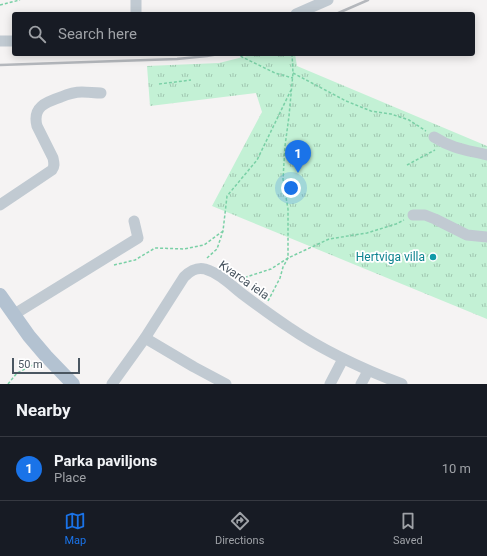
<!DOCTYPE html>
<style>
:root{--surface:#171b24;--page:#242831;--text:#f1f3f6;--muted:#9ea1a6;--line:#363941;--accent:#1a73e8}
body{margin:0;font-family:Roboto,sans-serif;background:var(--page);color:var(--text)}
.scale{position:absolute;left:12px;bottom:10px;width:68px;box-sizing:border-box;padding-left:4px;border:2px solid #4a5661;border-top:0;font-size:11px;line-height:14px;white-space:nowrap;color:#4a5661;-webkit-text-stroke:3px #fff;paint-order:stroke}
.you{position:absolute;left:291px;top:188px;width:14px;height:14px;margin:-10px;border:3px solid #fff;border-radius:50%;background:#1a73e8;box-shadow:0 0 0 6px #1a73e833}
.badge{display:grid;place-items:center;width:26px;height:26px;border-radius:50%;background:var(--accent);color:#fff;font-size:13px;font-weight:700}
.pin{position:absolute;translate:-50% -33px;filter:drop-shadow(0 1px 2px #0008)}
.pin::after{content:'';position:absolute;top:21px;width:14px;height:12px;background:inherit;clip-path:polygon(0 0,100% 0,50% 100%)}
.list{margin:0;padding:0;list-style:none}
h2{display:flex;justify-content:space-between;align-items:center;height:52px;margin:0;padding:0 16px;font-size:17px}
h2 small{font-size:13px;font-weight:400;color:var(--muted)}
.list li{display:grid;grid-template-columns:26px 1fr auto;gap:12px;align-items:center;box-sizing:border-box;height:64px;padding:0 16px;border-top:1px solid var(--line)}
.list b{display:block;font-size:15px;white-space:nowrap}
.list p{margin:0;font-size:13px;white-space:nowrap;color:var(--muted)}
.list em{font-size:13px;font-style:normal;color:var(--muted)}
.icon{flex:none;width:22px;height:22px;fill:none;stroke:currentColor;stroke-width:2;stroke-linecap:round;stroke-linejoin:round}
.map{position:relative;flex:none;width:487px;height:384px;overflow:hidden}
.search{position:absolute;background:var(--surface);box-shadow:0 2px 10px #0003;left:12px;right:12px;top:12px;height:44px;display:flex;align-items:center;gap:10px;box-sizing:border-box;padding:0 14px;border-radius:4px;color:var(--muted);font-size:15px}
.sheet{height:116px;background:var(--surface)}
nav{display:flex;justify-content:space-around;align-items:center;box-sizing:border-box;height:56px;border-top:1px solid var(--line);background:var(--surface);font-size:11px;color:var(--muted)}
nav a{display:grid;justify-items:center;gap:2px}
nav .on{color:var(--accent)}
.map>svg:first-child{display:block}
.grass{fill:url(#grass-tufts)}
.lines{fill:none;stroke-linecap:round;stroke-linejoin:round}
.path{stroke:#7ad0a6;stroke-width:1.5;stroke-dasharray:3 2;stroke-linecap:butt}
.minor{stroke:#c1cad2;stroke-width:11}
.major{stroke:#b3c2d1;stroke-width:14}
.rail{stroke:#b5b8bd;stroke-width:2.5}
.culture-dot{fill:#0f9aa8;stroke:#fff;stroke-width:1.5}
.labels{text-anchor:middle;stroke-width:3.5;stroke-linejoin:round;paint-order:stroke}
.culture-label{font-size:12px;fill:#0d838f;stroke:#fff;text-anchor:end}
.street-label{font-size:12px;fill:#4a5661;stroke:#fff}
</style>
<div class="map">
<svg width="487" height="384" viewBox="0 0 487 384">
<defs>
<pattern id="grass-tufts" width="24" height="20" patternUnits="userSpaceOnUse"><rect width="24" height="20" fill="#c3f1d5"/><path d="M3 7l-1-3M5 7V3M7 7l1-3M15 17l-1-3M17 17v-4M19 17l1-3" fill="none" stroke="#a0c6b0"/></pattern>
</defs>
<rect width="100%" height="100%" fill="#f5f3f3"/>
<!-- grass -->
<polygon class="grass" points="255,54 295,54 297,66 487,146 487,319 212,206 262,112 256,93 150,106 147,66 219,63"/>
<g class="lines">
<!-- path -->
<g class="path">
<polyline points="0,5 20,0"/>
<polyline points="236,54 275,73 293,78"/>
<polyline points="293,73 346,101 371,111 391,114 409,120 426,131"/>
<polyline points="159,84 191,80"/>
<polyline points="407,165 435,150"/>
<polyline points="207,258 217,249 223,231 227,196 257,160 291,90"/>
<polyline points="114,265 135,260 155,248 184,249 204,245 223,231"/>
<polyline points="240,279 271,269 288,258 329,239 367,233 396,224 404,220"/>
<polyline points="268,301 280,278 283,267 288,258 288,209 283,179 285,146 289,116 293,73 292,54"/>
<polyline points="8,384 17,373 37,363"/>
</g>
<!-- minor -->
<g class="minor">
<polyline points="136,14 136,0"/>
<polyline points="296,14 328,0"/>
<polyline points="0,41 14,41"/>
<path d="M 434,137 C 453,149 467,150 487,155"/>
<path d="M 0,205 L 52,170 C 55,166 54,163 53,158 L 37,126 C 32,107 46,102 61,97 C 68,94 75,92 82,92 C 88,92 95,93 101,93"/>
<polyline points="413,215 425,215 435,219 467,235 487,237"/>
<polyline points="13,315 138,238 134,221"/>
<polyline points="145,338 194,367 226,384"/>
<path d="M 112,384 L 145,338 L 184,277 C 190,271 196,267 205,269 C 219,273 230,284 241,293 C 257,305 273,317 290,328 C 325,352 363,369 402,384"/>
<polyline points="330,384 343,359"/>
<polyline points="361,384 368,371"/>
</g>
<!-- major -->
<polyline class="major" points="0,295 29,336 46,356 73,384"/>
<!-- rail -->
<g class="rail">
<polyline points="336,14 368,0"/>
<polyline points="0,65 177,59 207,56 219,54"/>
</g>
</g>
<!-- markers -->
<circle class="culture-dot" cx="433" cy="257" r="4"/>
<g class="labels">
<!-- culture labels -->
<g class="culture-label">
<text x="425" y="261">Hertviga villa</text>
</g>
<!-- street labels -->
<g class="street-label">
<text transform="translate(244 280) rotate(35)" y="4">Kvarca iela</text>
</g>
</g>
</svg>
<div class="scale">50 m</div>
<div class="you"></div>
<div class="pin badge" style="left:298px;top:173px">1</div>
<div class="search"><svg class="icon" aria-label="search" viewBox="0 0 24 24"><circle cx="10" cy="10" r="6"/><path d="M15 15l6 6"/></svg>Search here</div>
</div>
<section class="sheet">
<h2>Nearby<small></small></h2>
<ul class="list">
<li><span class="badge">1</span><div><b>Parka paviljons</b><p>Place</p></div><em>10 m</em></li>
</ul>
</section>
<nav>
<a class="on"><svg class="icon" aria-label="map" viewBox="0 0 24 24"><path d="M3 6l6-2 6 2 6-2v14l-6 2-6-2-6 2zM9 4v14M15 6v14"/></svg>Map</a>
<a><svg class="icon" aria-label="directions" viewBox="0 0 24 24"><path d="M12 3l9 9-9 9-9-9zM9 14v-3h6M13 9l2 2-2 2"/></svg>Directions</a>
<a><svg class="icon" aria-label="saved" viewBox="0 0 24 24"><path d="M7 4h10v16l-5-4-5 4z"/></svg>Saved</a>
</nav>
